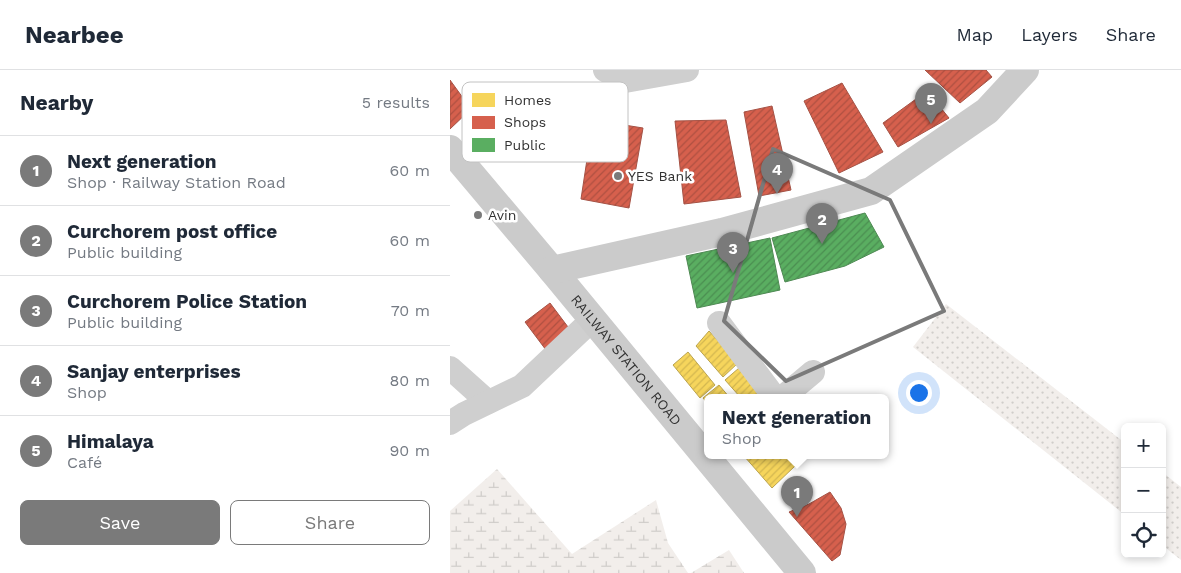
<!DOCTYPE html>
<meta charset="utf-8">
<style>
:root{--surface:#fff;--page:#f6f6f7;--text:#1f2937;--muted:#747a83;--line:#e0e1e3;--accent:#7a7a7a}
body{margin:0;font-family:"Work Sans",sans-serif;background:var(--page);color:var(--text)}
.controls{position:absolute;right:15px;bottom:15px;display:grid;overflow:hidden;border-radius:8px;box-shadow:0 2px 8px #0003}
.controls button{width:45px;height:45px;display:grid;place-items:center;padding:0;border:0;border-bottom:1px solid var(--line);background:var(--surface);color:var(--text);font:25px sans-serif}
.you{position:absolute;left:468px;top:322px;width:18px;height:18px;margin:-12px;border:4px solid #fff;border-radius:50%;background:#1a73e8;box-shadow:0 0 0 8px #1a73e833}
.badge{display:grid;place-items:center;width:32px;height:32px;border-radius:50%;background:var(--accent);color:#fff;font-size:16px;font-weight:700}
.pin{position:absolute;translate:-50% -41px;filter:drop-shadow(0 1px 2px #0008)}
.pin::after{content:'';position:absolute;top:26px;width:18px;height:15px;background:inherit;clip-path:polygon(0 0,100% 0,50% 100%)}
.popup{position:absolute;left:254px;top:324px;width:185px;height:65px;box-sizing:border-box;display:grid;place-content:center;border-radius:8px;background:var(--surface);filter:drop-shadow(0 1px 4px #0005);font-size:16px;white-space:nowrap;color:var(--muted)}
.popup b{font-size:19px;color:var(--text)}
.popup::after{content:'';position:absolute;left:50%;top:100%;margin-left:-10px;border:10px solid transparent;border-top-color:var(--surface)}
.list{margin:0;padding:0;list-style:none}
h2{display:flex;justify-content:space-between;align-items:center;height:65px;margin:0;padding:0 20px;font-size:21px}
h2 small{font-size:16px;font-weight:400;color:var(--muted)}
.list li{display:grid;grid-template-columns:32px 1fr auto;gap:15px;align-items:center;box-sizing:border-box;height:70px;padding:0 20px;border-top:1px solid var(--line)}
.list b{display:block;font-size:19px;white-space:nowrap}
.list p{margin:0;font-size:16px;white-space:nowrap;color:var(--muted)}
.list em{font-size:16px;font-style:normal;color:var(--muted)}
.actions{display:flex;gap:10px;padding:15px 20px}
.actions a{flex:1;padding:11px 0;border:1px solid var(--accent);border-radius:8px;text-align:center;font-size:18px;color:var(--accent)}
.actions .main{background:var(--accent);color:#fff}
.icon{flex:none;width:28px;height:28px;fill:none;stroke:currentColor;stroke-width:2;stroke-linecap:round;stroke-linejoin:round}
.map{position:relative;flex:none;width:731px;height:503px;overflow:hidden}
header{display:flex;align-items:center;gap:30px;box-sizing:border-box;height:70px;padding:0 25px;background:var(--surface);border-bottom:1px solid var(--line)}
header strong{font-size:24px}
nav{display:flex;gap:28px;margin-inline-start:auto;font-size:18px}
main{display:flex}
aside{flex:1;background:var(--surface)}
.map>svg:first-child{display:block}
.wetland{fill:url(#wetland-marsh)}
.park{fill:url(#park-dots)}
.homes{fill:url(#homes-hatch);stroke:#bba44f}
.shops{fill:url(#shops-hatch);stroke:#a55245}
.public{fill:url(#public-hatch);stroke:#4e8953}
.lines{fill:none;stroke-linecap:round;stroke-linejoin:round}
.street{stroke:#cfcfcf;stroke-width:24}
.secondary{stroke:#cbcbcb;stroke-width:28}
.marked{fill:none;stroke:#7a7a7a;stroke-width:4;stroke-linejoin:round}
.poi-dot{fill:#7a7a7a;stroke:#fff;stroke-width:2}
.labels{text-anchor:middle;stroke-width:5;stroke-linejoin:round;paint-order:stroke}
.poi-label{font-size:14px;fill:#323232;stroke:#fff;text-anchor:start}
.street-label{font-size:14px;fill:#323232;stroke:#fff}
.key{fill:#fff;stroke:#c2c2c2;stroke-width:1}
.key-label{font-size:14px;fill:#323232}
</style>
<header>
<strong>Nearbee</strong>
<nav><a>Map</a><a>Layers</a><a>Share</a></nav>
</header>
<main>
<aside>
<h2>Nearby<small>5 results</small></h2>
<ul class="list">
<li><span class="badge">1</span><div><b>Next generation</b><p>Shop · Railway Station Road</p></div><em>60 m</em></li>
<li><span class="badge">2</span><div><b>Curchorem post office</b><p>Public building</p></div><em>60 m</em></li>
<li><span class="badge">3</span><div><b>Curchorem Police Station</b><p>Public building</p></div><em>70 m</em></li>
<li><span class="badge">4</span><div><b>Sanjay enterprises</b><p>Shop</p></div><em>80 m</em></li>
<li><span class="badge">5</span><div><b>Himalaya</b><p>Café</p></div><em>90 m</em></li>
</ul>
<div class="actions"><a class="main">Save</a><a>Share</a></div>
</aside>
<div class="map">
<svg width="731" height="503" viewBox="0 0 731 503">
<defs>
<pattern id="wetland-marsh" width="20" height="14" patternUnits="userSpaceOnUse" patternTransform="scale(1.25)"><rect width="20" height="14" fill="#f2eeeb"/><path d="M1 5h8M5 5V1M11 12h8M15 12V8" fill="none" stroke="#d0cdca"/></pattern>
<pattern id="park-dots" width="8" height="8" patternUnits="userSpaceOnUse" patternTransform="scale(1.25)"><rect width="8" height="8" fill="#f2eeeb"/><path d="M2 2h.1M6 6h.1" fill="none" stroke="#d0cdca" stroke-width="1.8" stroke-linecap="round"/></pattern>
<pattern id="homes-hatch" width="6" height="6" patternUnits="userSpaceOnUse" patternTransform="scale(1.25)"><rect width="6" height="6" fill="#f6d55c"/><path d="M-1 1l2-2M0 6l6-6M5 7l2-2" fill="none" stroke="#d3b750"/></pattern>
<pattern id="shops-hatch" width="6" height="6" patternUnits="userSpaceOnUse" patternTransform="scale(1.25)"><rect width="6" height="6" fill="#d6604d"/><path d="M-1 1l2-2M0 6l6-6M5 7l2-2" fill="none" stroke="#ae5041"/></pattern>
<pattern id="public-hatch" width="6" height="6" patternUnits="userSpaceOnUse" patternTransform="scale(1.25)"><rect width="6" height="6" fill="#5aae61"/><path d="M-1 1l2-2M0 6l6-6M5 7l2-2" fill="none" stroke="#4b8e51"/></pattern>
</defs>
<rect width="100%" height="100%" fill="#fff"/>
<!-- wetland -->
<g class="wetland">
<polygon points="47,399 122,484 206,430 218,473 238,503 0,503 0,441"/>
<polygon points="279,480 294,503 241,503"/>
</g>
<!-- park -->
<g class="park">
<polygon points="496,234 675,373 675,445 463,277"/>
<polygon points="712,402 731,417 731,490 712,475"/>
</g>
<!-- homes -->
<g class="homes">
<polygon points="259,261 288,293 273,307 246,276"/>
<polygon points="238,282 265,315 250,328 223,295"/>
<polygon points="289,298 314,328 291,328 275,310"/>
<polygon points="269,315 280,328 258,328 258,334 253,328"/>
<polygon points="294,386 338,386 346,395 322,418"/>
</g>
<!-- shops -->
<g class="shops">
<polygon points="475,0 536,0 542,7 510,33"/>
<polygon points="0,10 21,39 0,59"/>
<polygon points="392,13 433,82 389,103 354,31"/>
<polygon points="477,21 499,48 448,77 433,53"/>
<polygon points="322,36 341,120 309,126 294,42"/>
<polygon points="143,50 193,58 179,138 131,129"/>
<polygon points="276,50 291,127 234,134 225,51"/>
<polygon points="100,233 121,261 96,280 75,252"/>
<polygon points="380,422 391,438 396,454 390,485 382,491 339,442 359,434"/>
</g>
<!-- public -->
<g class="public">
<polygon points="415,143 434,177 395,196 335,212 322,168"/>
<polygon points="320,168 330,220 247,238 236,186"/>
</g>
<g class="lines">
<!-- street -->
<g class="street">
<polyline points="155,0 175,11 237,0"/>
<polyline points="269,253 325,328"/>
<polyline points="0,298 38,332"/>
<polyline points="332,328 363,302"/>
<polyline points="0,353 14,344 72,316 143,249"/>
</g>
<!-- secondary -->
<g class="secondary">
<path id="s1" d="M 0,79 L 102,200 L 352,503"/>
<polyline points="102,200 272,162 421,121 537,41 575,0"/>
</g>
</g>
<!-- marked area -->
<path class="marked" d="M 323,79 L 440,130 L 494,241 L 336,311 L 274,251 Z"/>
<!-- markers -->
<g class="poi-dot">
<circle cx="168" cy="106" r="5"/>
<circle cx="28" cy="145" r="5"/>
</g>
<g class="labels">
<!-- poi labels -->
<g class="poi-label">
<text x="178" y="111">YES Bank</text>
<text x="38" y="150">Avin</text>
</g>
<!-- street labels -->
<g class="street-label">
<text dy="5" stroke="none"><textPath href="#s1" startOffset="275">RAILWAY STATION ROAD</textPath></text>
</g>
</g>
<!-- legend -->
<rect x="12" y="12" width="166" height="80" rx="8" class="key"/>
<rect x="22" y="23" width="23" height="14" fill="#f6d55c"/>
<rect x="22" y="46" width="23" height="13" fill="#d6604d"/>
<rect x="22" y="68" width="23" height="14" fill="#5aae61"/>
<g class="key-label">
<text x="54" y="35">Homes</text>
<text x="54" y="57">Shops</text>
<text x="54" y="80">Public</text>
</g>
</svg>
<div class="controls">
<button>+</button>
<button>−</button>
<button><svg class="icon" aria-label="locate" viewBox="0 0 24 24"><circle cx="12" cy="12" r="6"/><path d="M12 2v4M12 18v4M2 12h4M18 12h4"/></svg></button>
</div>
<div class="you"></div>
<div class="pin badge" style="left:347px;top:447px">1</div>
<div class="popup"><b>Next generation</b>Shop</div>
<div class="pin badge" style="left:372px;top:174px">2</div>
<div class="pin badge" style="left:283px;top:203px">3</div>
<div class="pin badge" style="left:327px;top:124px">4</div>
<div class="pin badge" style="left:481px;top:54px">5</div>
</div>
</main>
